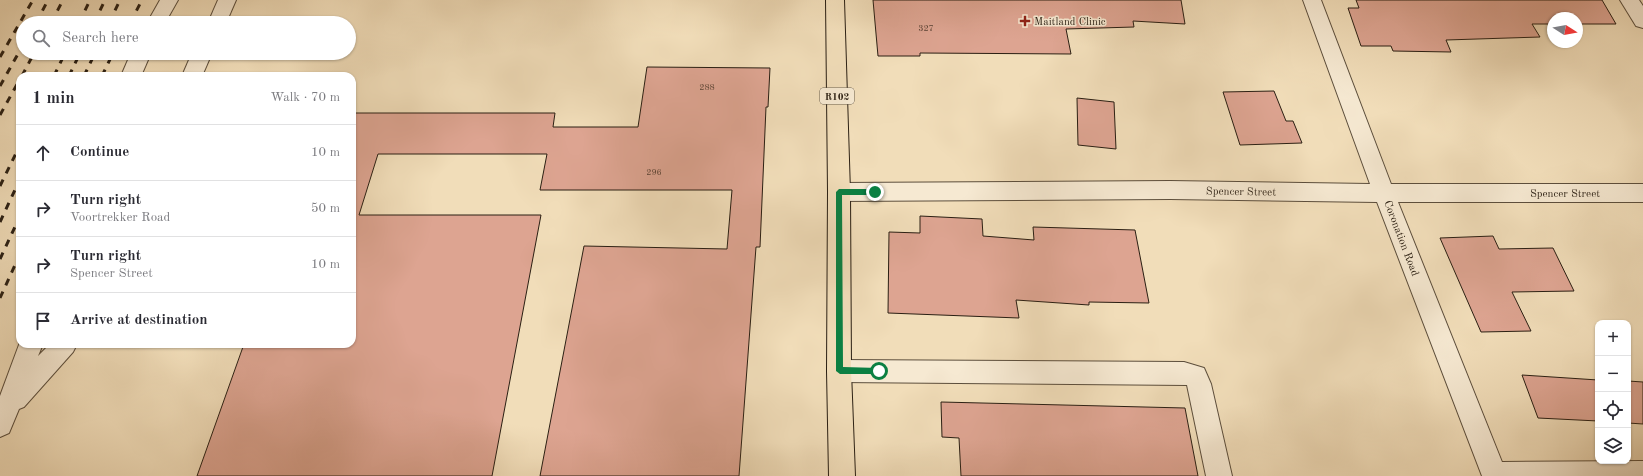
<!DOCTYPE html>
<meta charset="utf-8">
<style>
:root{--surface:#fff;--page:#f2f2f3;--text:#2b2b33;--muted:#7c7c81;--line:#e1e1e2}
body{margin:0;font-family:"Old Standard TT",serif;background:var(--page);color:var(--text)}
.controls{position:absolute;right:12px;bottom:12px;display:grid;overflow:hidden;border-radius:8px;box-shadow:0 1px 3px #0004}
.controls button{width:36px;height:36px;display:grid;place-items:center;padding:0;border:0;border-bottom:1px solid var(--line);background:var(--surface);color:var(--text);font:20px sans-serif}
.compass{position:absolute;left:1547px;top:12px;width:36px;height:36px;border-radius:50%;background:var(--surface);box-shadow:0 1px 3px #0004;rotate:101deg}
.stop{position:absolute;width:12px;height:12px;margin:-9px;border:3px solid #0b8043;border-radius:50%;background:#fff}
.stop.end{background:#0b8043;border-color:#fff;box-shadow:0 1px 4px #0008}
.list{margin:0;padding:0;list-style:none}
h2{display:flex;justify-content:space-between;align-items:center;height:52px;margin:0;padding:0 16px;font-size:17px}
h2 small{font-size:13px;font-weight:400;color:var(--muted)}
.list li{display:grid;grid-template-columns:26px 1fr auto;gap:12px;align-items:center;box-sizing:border-box;height:56px;padding:0 16px;border-top:1px solid var(--line)}
.list b{display:block;font-size:15px;white-space:nowrap}
.list p{margin:0;font-size:13px;white-space:nowrap;color:var(--muted)}
.list em{font-size:13px;font-style:normal;color:var(--muted)}
.icon{flex:none;width:22px;height:22px;fill:none;stroke:currentColor;stroke-width:2;stroke-linecap:round;stroke-linejoin:round}
.map{position:relative;flex:none;width:1643px;height:476px;overflow:hidden}
.search{position:absolute;background:var(--surface);box-shadow:0 1px 3px #0004;left:16px;top:16px;width:340px;height:44px;display:flex;align-items:center;gap:10px;box-sizing:border-box;padding:0 14px;border-radius:22px;color:var(--muted);font-size:15px}
.panel{position:absolute;background:var(--surface);box-shadow:0 1px 3px #0004;left:16px;top:72px;width:340px;height:276px;border-radius:12px}
.map>svg:first-child{display:block}
.building{fill:#dda491;stroke:#2a1f13}
.lines{fill:none;stroke-linecap:round;stroke-linejoin:round}
.minor-casing{stroke:#5c4e3c;stroke-width:2}
.major-casing{stroke:#2a1f13;stroke-width:2}
.minor{fill:#f6e9d2;fill-rule:evenodd}
.major{fill:#f1ddb9;fill-rule:evenodd}
.rail{stroke:#2a1f13;stroke-width:3;stroke-dasharray:7 7;stroke-linecap:butt}
.route{fill:#0b8043}
.poi-dot{fill:#8f2418;stroke:#f6e9d2;stroke-width:1.5}
.labels{text-anchor:middle;stroke-width:3;stroke-linejoin:round;paint-order:stroke}
.number-label{font-size:9px;fill:#574032}
.shield{fill:#f6e9d2;stroke:#675c4c;stroke-width:1}
.shield-label{font-size:10px;font-weight:bold;fill:#2a1f13}
.poi-label{font-size:11px;fill:#2a1f13;stroke:#f6e9d2;text-anchor:start}
.street-label{font-size:11px;fill:#2a1f13;stroke:#f6e9d2}
</style>
<div class="map">
<svg width="1643" height="476" viewBox="0 0 1643 476">
<rect width="100%" height="100%" fill="#f1ddb9"/>
<filter id="stains"><feTurbulence type="fractalNoise" baseFrequency=".005" numOctaves="4"/><feColorMatrix values="0 0 0 0 .2 0 0 0 0 .09 0 0 0 0 .02 0 0 0 .5 -.17"/></filter>
<radialGradient id="worn" r=".72"><stop offset=".6" stop-color="#630" stop-opacity="0"/><stop offset="1" stop-color="#630" stop-opacity=".3"/></radialGradient>
<!-- building -->
<g class="building">
<polygon points="873,0 1181,0 1185,24 1133,21 1134,27 1066,29 1071,54 920,53 920,56 878,56"/>
<polygon points="1356,0 1602,0 1616,24 1577,24 1577,18 1553,18 1553,24 1532,24 1540,37 1446,40 1451,52 1393,51 1391,46 1361,46 1348,8 1359,8"/>
<polygon points="647,67 770,68 768,107 766,107 760,247 756,247 739,476 540,476 584,246 727,249 732,190 540,190 547,154 378,154 359,215 541,215 492,476 197,476 244,344 352,344 352,113 555,113 553,127 638,127"/>
<polygon points="1274,91 1286,121 1293,121 1302,143 1240,145 1223,92"/>
<polygon points="1077,98 1114,102 1116,149 1078,145"/>
<polygon points="920,216 982,219 983,236 1034,240 1033,227 1135,230 1149,303 1089,302 1089,305 1016,300 1019,318 888,313 889,232 920,233"/>
<polygon points="1493,236 1499,249 1553,248 1574,291 1512,292 1531,331 1481,332 1440,238"/>
<polygon points="1522,375 1598,380 1598,421 1538,418"/>
<polygon points="1628,381 1643,382 1643,424 1628,423"/>
<polygon points="941,402 1185,408 1198,476 961,476 959,438 942,437"/>
</g>
<g class="lines">
<!-- minor casing -->
<g class="minor-casing">
<g id="minor">
<polygon points="160,0 178,0 165,23 147,23"/>
<polygon points="218,0 236,0 226,23 208,23"/>
<polygon points="1303,0 1321,0 1391,184 1643,184 1643,202 1398,202 1502,462 1643,461 1643,476 1482,476 1377,202 1170,199 839,201 831,198 828,192 831,186 839,183 1170,181 1370,184"/>
<polygon points="1620,0 1639,0 1643,6 1643,28 1636,26"/>
<polygon points="131,53 151,53 141,76 121,76"/>
<polygon points="192,53 212,53 202,76 182,76"/>
<polygon points="20,342 20,344 43,344 38,356 50,344 77,344 73,352 24,407 19,409 9,433 0,437 0,396"/>
<polygon points="839,360 1184,362 1204,368 1211,384 1232,476 1206,476 1187,385 839,382 831,379 827,371 831,363"/>
</g>
</g>
<!-- major casing -->
<g class="major-casing">
<polygon id="major" points="826,0 844,0 850,192 851,371 855,476 829,476 827,371 828,192"/>
</g>
<!-- minor -->
<use href="#minor" class="minor"/>
<!-- major -->
<use href="#major" class="major"/>
<!-- rail -->
<g class="rail">
<polyline points="36,23 48,0"/>
<polyline points="51,23 63,0"/>
<polyline points="79,23 90,0"/>
<polyline points="94,23 105,0"/>
<polyline points="109,23 120,0"/>
<polyline points="130,23 142,0"/>
<polyline points="0,57 33,0"/>
<polyline points="22,76 34,53"/>
<polyline points="54,76 65,53"/>
<polyline points="69,76 80,53"/>
<polyline points="84,76 95,53"/>
<polyline points="102,76 113,53"/>
<polyline points="0,86 23,45"/>
<polyline points="0,115 20,79"/>
<polyline points="0,186 20,145"/>
<polyline points="0,222 20,179"/>
<polyline points="0,259 20,216"/>
<polyline points="0,298 20,254"/>
</g>
</g>
<!-- route -->
<polygon class="route" points="839,189 875,189 878,192 875,195 842,195 843,367 879,368 883,371 879,374 840,374 836,371 836,192"/>
<!-- markers -->
<path class="poi-dot" d="M1023 15h4v4h4v4h-4v4h-4v-4h-4v-4h4z"/>
<g class="labels">
<!-- number labels -->
<g class="number-label">
<text x="926" y="31">327</text>
<text x="707" y="90">288</text>
<text x="654" y="175">296</text>
</g>
<!-- shield labels -->
<rect class="shield" x="820" y="88" width="34" height="16" rx="3"/>
<g class="shield-label">
<text x="837" y="100">R102</text>
</g>
<!-- poi labels -->
<g class="poi-label">
<text x="1034" y="25">Maitland Clinic</text>
</g>
<!-- street labels -->
<g class="street-label">
<text transform="translate(1241 191) rotate(1)" y="4">Spencer Street</text>
<text x="1565" y="197">Spencer Street</text>
<text transform="translate(1402 238) rotate(69)" y="4">Coronation Road</text>
</g>
</g>
<rect width="100%" height="100%" filter="url(#stains)"/>
<rect width="100%" height="100%" fill="url(#worn)"/>
</svg>
<div class="controls">
<button>+</button>
<button>−</button>
<button><svg class="icon" aria-label="locate" viewBox="0 0 24 24"><circle cx="12" cy="12" r="6"/><path d="M12 2v4M12 18v4M2 12h4M18 12h4"/></svg></button>
<button><svg class="icon" aria-label="layers" viewBox="0 0 24 24"><path d="M12 4l9 5-9 5-9-5zM3 14l9 5 9-5"/></svg></button>
</div>
<svg class="compass" viewBox="-18 -18 36 36"><path d="M0-13l5 13h-10z" fill="#e53935"/><path d="M0 13l5-13h-10z" fill="#7c7c81"/></svg>
<div class="stop" style="left:879px;top:371px"></div>
<div class="stop end" style="left:875px;top:192px"></div>
<div class="search"><svg class="icon" aria-label="search" viewBox="0 0 24 24"><circle cx="10" cy="10" r="6"/><path d="M15 15l6 6"/></svg>Search here</div>
<section class="panel">
<h2>1 min<small>Walk · 70 m</small></h2>
<ul class="list">
<li><svg class="icon" aria-label="ahead" viewBox="0 0 24 24"><path d="M12 20V5M6 11l6-6 6 6"/></svg><div><b>Continue</b></div><em>10 m</em></li>
<li><svg class="icon" aria-label="right" viewBox="0 0 24 24"><path d="M7 20v-9h11M14 6l5 5-5 5"/></svg><div><b>Turn right</b><p>Voortrekker Road</p></div><em>50 m</em></li>
<li><svg class="icon" aria-label="right" viewBox="0 0 24 24"><path d="M7 20v-9h11M14 6l5 5-5 5"/></svg><div><b>Turn right</b><p>Spencer Street</p></div><em>10 m</em></li>
<li><svg class="icon" aria-label="arrive" viewBox="0 0 24 24"><path d="M6 21V4h12l-3 4 3 4H6"/></svg><div><b>Arrive at destination</b></div></li>
</ul>
</section>
</div>
